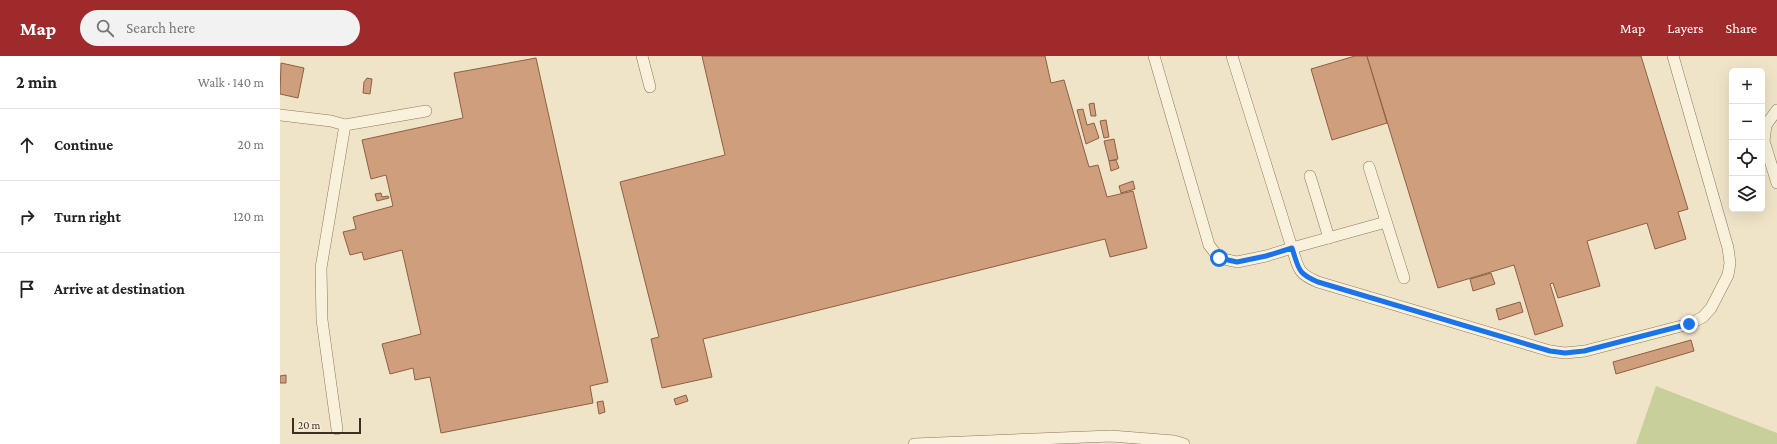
<!DOCTYPE html>
<meta charset="utf-8">
<style>
:root{--surface:#fff;--page:#f2f2f2;--text:#222;--muted:#767676;--line:#e0e0e0;--accent:#9e2a2b}
body{margin:0;font-family:"Crimson Pro",serif;background:var(--page);color:var(--text)}
.controls{position:absolute;right:12px;top:12px;display:grid;overflow:hidden;border-radius:6px;box-shadow:0 4px 16px #0002}
.controls button{width:36px;height:36px;display:grid;place-items:center;padding:0;border:0;border-bottom:1px solid var(--line);background:var(--surface);color:var(--text);font:20px sans-serif}
.scale{position:absolute;left:12px;bottom:10px;width:69px;box-sizing:border-box;padding-left:4px;border:2px solid #3d2e20;border-top:0;font-size:11px;line-height:14px;white-space:nowrap;color:#3d2e20;-webkit-text-stroke:3px #f7eed8;paint-order:stroke}
.stop{position:absolute;width:12px;height:12px;margin:-9px;border:3px solid #1a73e8;border-radius:50%;background:#fff}
.stop.end{background:#1a73e8;border-color:#fff;box-shadow:0 1px 4px #0008}
.list{margin:0;padding:0;list-style:none}
h2{display:flex;justify-content:space-between;align-items:center;height:52px;margin:0;padding:0 16px;font-size:17px}
h2 small{font-size:13px;font-weight:400;color:var(--muted)}
.list li{display:grid;grid-template-columns:26px 1fr auto;gap:12px;align-items:center;box-sizing:border-box;height:72px;padding:0 16px;border-top:1px solid var(--line)}
.list b{display:block;font-size:15px;white-space:nowrap}
.list em{font-size:13px;font-style:normal;color:var(--muted)}
.icon{flex:none;width:22px;height:22px;fill:none;stroke:currentColor;stroke-width:2;stroke-linecap:round;stroke-linejoin:round}
.map{position:relative;flex:none;width:1497px;height:388px;overflow:hidden}
header{display:flex;align-items:center;gap:24px;box-sizing:border-box;height:56px;padding:0 20px;background:var(--accent);color:#fff}
header strong{font-size:19px}
nav{display:flex;gap:22px;margin-inline-start:auto;font-size:14px}
.search{width:280px;height:36px;background:var(--page);display:flex;align-items:center;gap:10px;box-sizing:border-box;padding:0 14px;border-radius:22px;color:var(--muted);font-size:15px}
main{display:flex}
aside{flex:1;background:var(--surface)}
.map>svg:first-child{display:block}
.green{fill:#c9cf9b}
.building{fill:#cf9f7d;stroke:#8d5f41}
.lines{fill:none;stroke-linecap:round;stroke-linejoin:round}
.service-casing{stroke:#8d765c;stroke-width:12}
.service{stroke:#faf1dc;stroke-width:11}
.route{stroke:#1a73e8;stroke-width:5}
</style>
<header>
<strong>Map</strong>
<div class="search"><svg class="icon" aria-label="search" viewBox="0 0 24 24"><circle cx="10" cy="10" r="6"/><path d="M15 15l6 6"/></svg>Search here</div>
<nav><a>Map</a><a>Layers</a><a>Share</a></nav>
</header>
<main>
<aside>
<h2>2 min<small>Walk · 140 m</small></h2>
<ul class="list">
<li><svg class="icon" aria-label="ahead" viewBox="0 0 24 24"><path d="M12 20V5M6 11l6-6 6 6"/></svg><div><b>Continue</b></div><em>20 m</em></li>
<li><svg class="icon" aria-label="right" viewBox="0 0 24 24"><path d="M7 20v-9h11M14 6l5 5-5 5"/></svg><div><b>Turn right</b></div><em>120 m</em></li>
<li><svg class="icon" aria-label="arrive" viewBox="0 0 24 24"><path d="M6 21V4h12l-3 4 3 4H6"/></svg><div><b>Arrive at destination</b></div></li>
</ul>
</aside>
<div class="map">
<svg width="1497" height="388" viewBox="0 0 1497 388">
<rect width="100%" height="100%" fill="#f0e4c8"/>
<!-- green -->
<polygon class="green" points="1376,330 1497,377 1497,388 1356,388"/>
<!-- building -->
<g class="building">
<polygon points="422,0 765,0 771,27 784,24 809,111 818,109 827,141 853,135 867,192 830,201 825,183 423,283 432,321 382,332 371,283 379,281 340,126 445,99"/>
<polygon points="1075,0 1087,0 1107,67 1052,84 1031,13"/>
<polygon points="1087,0 1361,0 1408,153 1398,156 1406,183 1375,193 1367,167 1307,185 1320,230 1278,242 1273,227 1270,228 1283,270 1255,279 1234,209 1158,232"/>
<polygon points="256,2 328,326 310,330 313,347 161,377 150,321 135,324 133,312 110,318 102,288 141,278 122,194 84,204 82,196 70,199 63,176 76,173 73,161 113,150 106,119 91,123 82,84 183,62 174,17"/>
<polygon points="1,7 24,12 18,42 0,38"/>
<polygon points="87,22 92,23 90,38 83,37 84,26"/>
<polygon points="814,47 816,60 811,60 809,48"/>
<polygon points="803,53 807,69 814,67 819,82 806,88 797,54"/>
<polygon points="826,64 829,81 824,82 820,65"/>
<polygon points="834,83 838,103 829,105 824,85"/>
<polygon points="836,104 839,112 831,115 829,105"/>
<polygon points="853,125 855,133 841,137 839,130"/>
<polygon points="101,137 102,141 108,140 109,142 97,145 95,138"/>
<polygon points="1211,217 1215,228 1193,235 1190,223"/>
<polygon points="1240,246 1243,256 1219,264 1216,253"/>
<polygon points="1411,284 1414,295 1336,318 1333,306"/>
<polygon points="6,319 6,327 0,327 0,320"/>
<polygon points="406,339 408,345 396,349 394,343"/>
<polygon points="323,345 325,356 319,358 317,346"/>
</g>
<g class="lines">
<!-- service casing -->
<g class="service-casing">
<g id="service">
<polyline points="362,0 370,31"/>
<polyline points="874,0 929,189 939,202 957,206 986,200 1012,192 952,0"/>
<polyline points="1497,54 1486,69 1484,85 1497,127"/>
<polyline points="0,59 51,65 65,69 41,212 42,264 57,373"/>
<polyline points="65,69 146,55"/>
<polyline points="1089,111 1124,222"/>
<polyline points="1030,120 1049,182"/>
<path d="M 1106,166 L 1012,192 C 1019,213 1017,217 1038,226 L 1270,295 L 1285,297 L 1305,295 L 1409,268 L 1423,261 L 1431,252 L 1448,219 L 1450,207 L 1448,192 L 1393,0"/>
<polyline points="634,388 831,380 894,385 904,388"/>
</g>
</g>
<!-- service -->
<use href="#service" class="service"/>
</g>
<g class="lines">
<!-- route -->
<path class="route" d="M 939,202 L 957,206 L 986,200 L 1012,192 C 1019,213 1017,217 1038,226 L 1270,295 L 1285,297 L 1304,295 L 1409,268"/>
</g>
</svg>
<div class="controls">
<button>+</button>
<button>−</button>
<button><svg class="icon" aria-label="locate" viewBox="0 0 24 24"><circle cx="12" cy="12" r="6"/><path d="M12 2v4M12 18v4M2 12h4M18 12h4"/></svg></button>
<button><svg class="icon" aria-label="layers" viewBox="0 0 24 24"><path d="M12 4l9 5-9 5-9-5zM3 14l9 5 9-5"/></svg></button>
</div>
<div class="scale">20 m</div>
<div class="stop" style="left:939px;top:202px"></div>
<div class="stop end" style="left:1409px;top:268px"></div>
</div>
</main>
